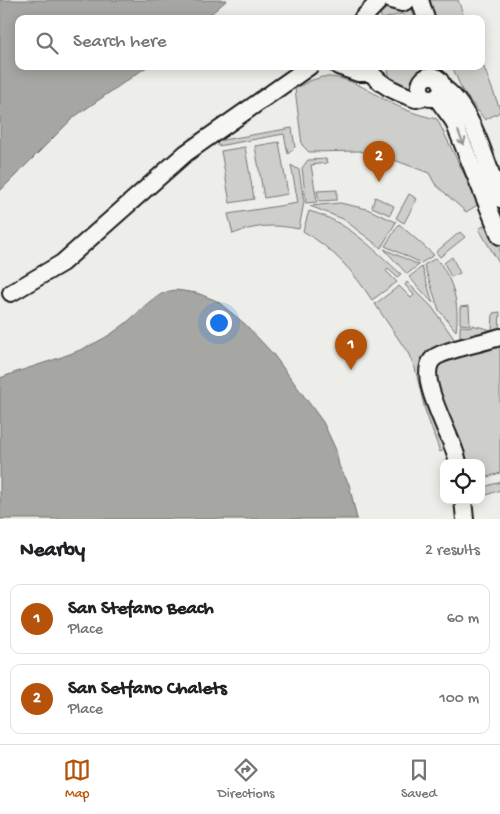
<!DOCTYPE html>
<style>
:root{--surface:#fff;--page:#f2f2f2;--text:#202124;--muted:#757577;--line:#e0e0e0;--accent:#b45309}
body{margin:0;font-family:"Gochi Hand",sans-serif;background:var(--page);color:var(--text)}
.controls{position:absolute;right:15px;bottom:15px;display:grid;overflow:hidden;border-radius:10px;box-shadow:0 2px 12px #0003}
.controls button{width:45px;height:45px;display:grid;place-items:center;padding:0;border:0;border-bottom:1px solid var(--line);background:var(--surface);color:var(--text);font:25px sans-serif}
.you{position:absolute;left:218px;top:322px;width:18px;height:18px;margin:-12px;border:4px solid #fff;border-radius:50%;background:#1a73e8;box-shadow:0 0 0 8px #1a73e833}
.badge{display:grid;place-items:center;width:32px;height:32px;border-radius:50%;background:var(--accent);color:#fff;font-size:16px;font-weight:700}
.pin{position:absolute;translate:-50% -41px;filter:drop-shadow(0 1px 2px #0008)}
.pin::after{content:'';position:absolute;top:26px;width:18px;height:15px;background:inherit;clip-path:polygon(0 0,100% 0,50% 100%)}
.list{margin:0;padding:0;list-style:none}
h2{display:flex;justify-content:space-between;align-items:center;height:65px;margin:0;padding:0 20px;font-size:21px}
h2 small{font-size:16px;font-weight:400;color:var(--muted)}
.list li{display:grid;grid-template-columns:32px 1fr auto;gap:15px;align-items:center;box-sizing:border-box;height:70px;margin:0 10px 10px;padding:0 10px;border:1px solid var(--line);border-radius:10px}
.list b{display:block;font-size:19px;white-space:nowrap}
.list p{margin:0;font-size:16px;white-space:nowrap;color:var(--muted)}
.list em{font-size:16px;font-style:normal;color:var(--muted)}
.icon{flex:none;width:28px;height:28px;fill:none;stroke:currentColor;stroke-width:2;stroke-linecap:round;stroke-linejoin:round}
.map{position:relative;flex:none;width:500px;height:519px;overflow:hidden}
.search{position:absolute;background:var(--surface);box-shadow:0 2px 12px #0003;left:15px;right:15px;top:15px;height:55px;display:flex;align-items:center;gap:12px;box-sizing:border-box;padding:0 18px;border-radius:10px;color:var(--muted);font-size:19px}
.sheet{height:225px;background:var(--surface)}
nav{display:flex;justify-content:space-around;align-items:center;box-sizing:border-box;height:70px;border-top:1px solid var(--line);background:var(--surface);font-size:14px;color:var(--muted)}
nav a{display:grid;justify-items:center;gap:2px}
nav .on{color:var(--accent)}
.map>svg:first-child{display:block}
.green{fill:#cececb;stroke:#757574}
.water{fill:#a6a6a3;stroke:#6f6f6d}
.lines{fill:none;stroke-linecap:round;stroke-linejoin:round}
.minor-casing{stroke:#1c1c1c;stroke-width:20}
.minor{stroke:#f6f6f2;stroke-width:16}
.oneway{stroke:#949492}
</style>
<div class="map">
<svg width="500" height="519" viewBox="0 0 500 519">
<rect width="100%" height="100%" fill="#edede9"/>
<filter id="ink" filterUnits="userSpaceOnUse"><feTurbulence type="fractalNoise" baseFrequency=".02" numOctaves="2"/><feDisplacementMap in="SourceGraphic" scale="10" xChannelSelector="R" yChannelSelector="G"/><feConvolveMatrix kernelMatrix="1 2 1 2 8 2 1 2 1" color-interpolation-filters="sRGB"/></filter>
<g filter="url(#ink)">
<!-- green -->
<g class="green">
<polygon points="430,0 458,0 465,19 436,19"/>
<polygon points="388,7 412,7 414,19 409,19 402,14 382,19 380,14"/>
<polygon points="481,60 500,109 500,112 485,120 462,90 452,66 481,66"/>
<polygon points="397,66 429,66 431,70 417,78 412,89 390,78 388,70"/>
<path d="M 322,77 C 349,75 370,92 393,104 C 407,111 422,116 437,119 L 479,204 L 466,212 L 435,184 L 429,173 L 389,158 L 359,151 L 309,152 L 302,145 L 295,89 L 309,81 Z"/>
<polygon points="292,128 295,147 288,154 284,134 218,146 217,141"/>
<polygon points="279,142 288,194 264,198 255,146"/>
<polygon points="245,147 254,199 230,203 221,151"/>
<polygon points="326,159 327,163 311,165 317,202 306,203 302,168 308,160"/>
<path d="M 291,165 L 299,170 L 304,202 L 299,229 C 275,224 255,225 233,234 L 228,214 L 298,203 Z"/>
<polygon points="337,190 337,200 319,201 317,191"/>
<polygon points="409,194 417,199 404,223 396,218"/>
<polygon points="375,197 394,206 390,215 372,207"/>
<polygon points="340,203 367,209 396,222 381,248 343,219 310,206"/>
<path d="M 309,211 C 347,221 372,248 401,274 L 397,277 L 388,269 L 386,271 L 397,282 L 372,300 C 353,271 333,249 303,231 Z"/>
<polygon points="491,221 500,244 500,265 479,229"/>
<polygon points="399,224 434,255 421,263 385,246"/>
<polygon points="460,232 465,237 440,257 436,252"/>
<polygon points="384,249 419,265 407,274"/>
<polygon points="452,257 460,273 451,277 444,263"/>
<path d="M 436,258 C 453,279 460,304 456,331 L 439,310 L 424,265 Z"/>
<polygon points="422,267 433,303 409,277"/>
<polygon points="407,282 432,307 459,346 433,354 446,449 440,452 425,410 415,368 408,353 375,304 399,286 411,298 414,295 405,285"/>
<polygon points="469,306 470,325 460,324 460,307"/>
<polygon points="500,312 499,330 460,341 460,326 472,327 472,325 492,330 493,313"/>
<polygon points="500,342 500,473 481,479 481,463 463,463 449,428 432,364"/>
<polygon points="500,482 500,490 481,497 481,488"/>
</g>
<!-- water -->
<g class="water">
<polygon points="0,0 227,0 205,19 19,19 19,66 148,66 74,117 0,191"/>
<path d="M 176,290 L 197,293 L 217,301 L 245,324 L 273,354 L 323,422 L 336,450 L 339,466 L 349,484 L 357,519 L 0,519 L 0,378 C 31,366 69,357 97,342 C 107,337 117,330 126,323 C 142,310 154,292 176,290 Z"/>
</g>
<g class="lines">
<!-- minor casing -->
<g class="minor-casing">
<g id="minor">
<polyline points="391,0 402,3 408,0"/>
<polyline points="420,0 426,19"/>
<polyline points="362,19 380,0"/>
<polyline points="338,66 358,73 370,73"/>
<path d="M 367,66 C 376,84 397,93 416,99 L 424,97"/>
<circle cx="431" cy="87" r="11"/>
<path d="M 442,87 C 473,106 487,166 500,199"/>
<polyline points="436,97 453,120 500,236"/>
<polyline points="11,293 62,263 186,153 310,66"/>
<path d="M 458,463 C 456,441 409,370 437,356 C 452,348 482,343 500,337"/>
<polyline points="463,500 465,519"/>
</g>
</g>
<!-- minor -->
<use href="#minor" class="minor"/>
</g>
<!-- one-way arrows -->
<defs><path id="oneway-shaft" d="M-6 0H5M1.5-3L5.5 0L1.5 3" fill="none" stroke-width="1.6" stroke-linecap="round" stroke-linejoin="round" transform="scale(1.25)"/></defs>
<use class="oneway" href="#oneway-shaft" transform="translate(461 138) rotate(68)"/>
</g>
</svg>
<div class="controls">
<button><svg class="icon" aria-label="locate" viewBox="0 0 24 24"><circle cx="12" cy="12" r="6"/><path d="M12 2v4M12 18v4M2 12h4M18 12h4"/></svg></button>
</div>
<div class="you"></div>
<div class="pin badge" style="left:351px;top:370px">1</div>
<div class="pin badge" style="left:379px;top:182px">2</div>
<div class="search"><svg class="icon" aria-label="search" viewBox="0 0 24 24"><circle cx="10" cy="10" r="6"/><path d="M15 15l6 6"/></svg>Search here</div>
</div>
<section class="sheet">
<h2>Nearby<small>2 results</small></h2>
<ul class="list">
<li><span class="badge">1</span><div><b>San Stefano Beach</b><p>Place</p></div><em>60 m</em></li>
<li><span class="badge">2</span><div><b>San Setfano Chalets</b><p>Place</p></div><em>100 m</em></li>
</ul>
</section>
<nav>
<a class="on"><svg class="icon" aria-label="map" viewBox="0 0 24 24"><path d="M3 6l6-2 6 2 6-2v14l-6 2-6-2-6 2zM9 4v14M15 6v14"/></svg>Map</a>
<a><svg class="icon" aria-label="directions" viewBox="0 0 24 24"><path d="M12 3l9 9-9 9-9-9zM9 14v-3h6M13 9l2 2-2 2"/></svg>Directions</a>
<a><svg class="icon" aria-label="saved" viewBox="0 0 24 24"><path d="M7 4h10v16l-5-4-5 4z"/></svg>Saved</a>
</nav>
